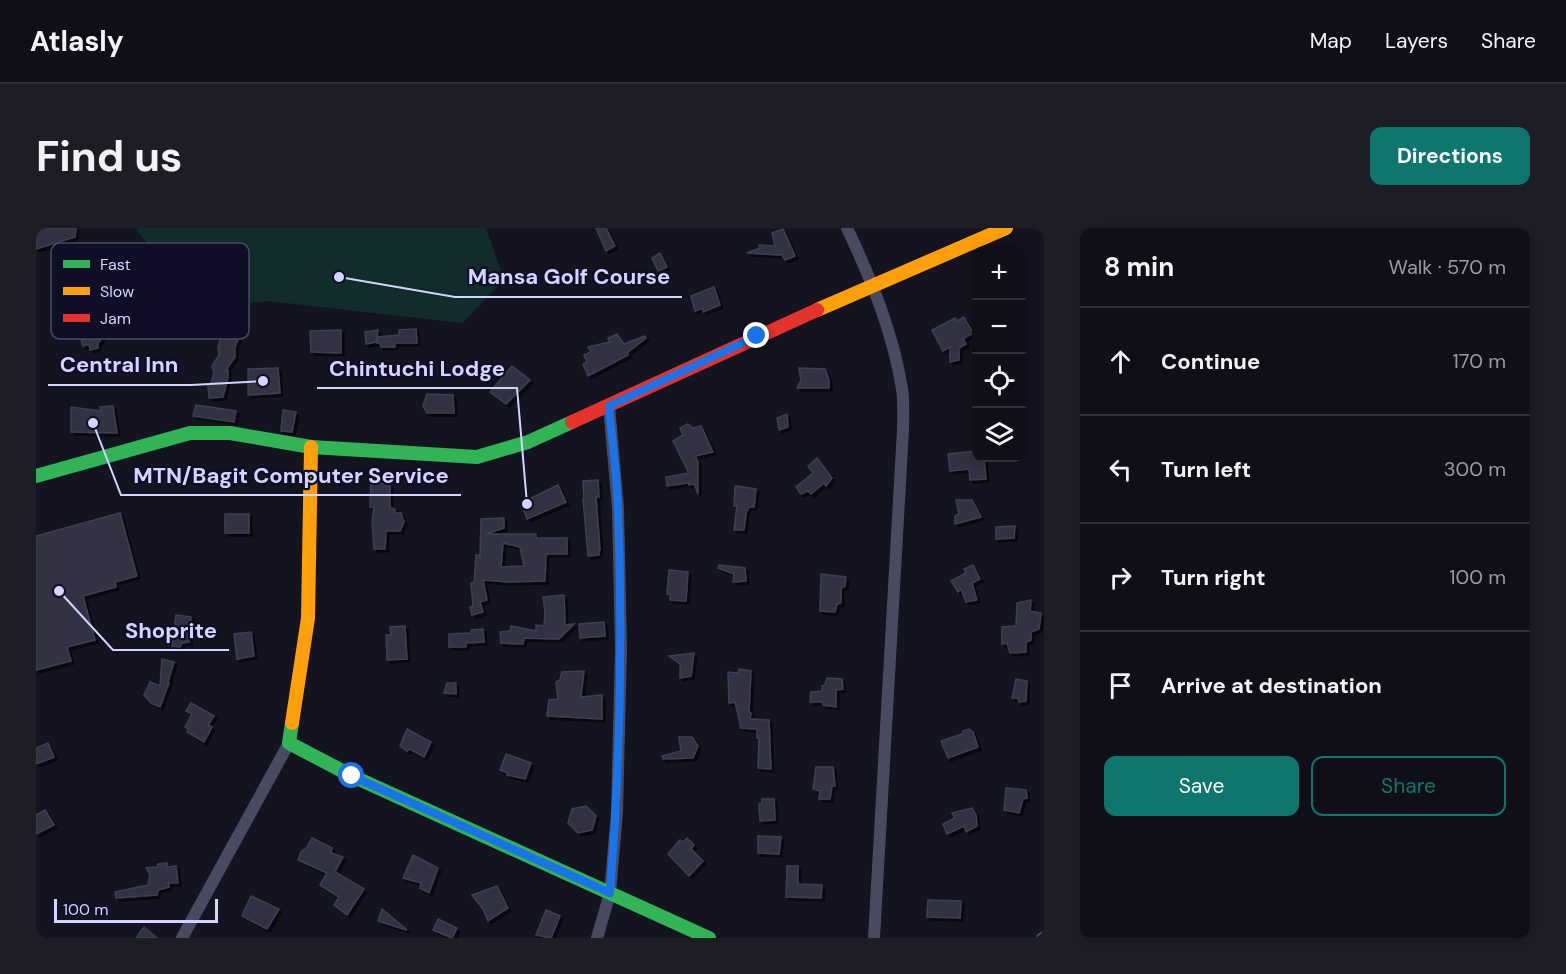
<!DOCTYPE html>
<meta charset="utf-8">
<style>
:root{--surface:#0f0f18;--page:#1d1d25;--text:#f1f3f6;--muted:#9b9ca2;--line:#2f2f37;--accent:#0f766e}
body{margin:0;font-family:"DM Sans",sans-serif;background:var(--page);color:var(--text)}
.controls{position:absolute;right:18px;top:18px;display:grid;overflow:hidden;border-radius:12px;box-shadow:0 3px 15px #0003}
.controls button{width:54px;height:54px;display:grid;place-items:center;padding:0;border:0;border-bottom:2px solid var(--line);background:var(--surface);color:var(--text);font:30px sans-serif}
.scale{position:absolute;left:18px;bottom:15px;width:164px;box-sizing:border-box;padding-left:6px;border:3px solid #d3d4ff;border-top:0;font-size:16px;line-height:21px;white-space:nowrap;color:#d3d4ff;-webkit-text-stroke:4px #0f0e26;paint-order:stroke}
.stop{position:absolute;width:18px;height:18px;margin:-14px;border:4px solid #1a73e8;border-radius:50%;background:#fff}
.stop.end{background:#1a73e8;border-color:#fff;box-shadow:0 2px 6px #0008}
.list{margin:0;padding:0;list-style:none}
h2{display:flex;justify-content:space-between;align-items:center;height:78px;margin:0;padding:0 24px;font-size:26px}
h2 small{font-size:20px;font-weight:400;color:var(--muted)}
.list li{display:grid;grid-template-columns:39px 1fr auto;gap:18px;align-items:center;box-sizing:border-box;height:108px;padding:0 24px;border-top:2px solid var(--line)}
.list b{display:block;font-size:22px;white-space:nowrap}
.list em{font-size:20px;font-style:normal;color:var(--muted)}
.actions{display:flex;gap:12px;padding:18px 24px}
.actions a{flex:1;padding:14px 0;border:2px solid var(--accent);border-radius:12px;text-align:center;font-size:21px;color:var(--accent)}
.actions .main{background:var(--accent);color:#fff}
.icon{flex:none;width:33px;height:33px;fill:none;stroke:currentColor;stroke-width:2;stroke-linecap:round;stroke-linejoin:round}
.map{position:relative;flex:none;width:1008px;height:710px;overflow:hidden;border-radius:12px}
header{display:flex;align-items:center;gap:36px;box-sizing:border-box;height:84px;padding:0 30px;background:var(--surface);border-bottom:2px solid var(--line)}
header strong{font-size:28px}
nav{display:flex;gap:33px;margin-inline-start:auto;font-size:21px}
.intro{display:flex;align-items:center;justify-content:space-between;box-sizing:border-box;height:144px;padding:0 36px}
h1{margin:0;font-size:42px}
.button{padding:15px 27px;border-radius:12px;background:var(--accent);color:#fff;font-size:21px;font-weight:700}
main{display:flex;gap:36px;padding:0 36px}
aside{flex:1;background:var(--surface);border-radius:12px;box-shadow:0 3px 15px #0003}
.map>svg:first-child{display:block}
.green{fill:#112c2a}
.building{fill:#323142;stroke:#3e3f54;stroke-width:1.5;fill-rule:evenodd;filter:url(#shadow)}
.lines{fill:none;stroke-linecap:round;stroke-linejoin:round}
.street{stroke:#484a61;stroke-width:12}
.fast{stroke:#30b455;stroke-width:14}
.slow{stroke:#ff9f0a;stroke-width:14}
.jam{stroke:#e5322d;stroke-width:14}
.route{stroke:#1a73e8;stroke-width:8}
.key{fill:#0f0e26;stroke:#4a4967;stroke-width:1.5}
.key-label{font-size:16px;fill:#d3d4ff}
.leader{fill:none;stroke:#d3d4ff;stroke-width:2}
.callout-dot{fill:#d3d4ff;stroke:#0f0e26;stroke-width:2}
.callout-label{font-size:22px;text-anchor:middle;font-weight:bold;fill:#d3d4ff;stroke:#0f0e26;stroke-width:4.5;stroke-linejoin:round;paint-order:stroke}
</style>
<header>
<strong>Atlasly</strong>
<nav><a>Map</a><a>Layers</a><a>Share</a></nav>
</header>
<div class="intro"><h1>Find us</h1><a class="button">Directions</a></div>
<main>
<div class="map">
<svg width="1008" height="710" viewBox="0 0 1008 710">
<defs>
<filter id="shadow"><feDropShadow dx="3" dy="3" stdDeviation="0" flood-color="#0009"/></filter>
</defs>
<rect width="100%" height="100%" fill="#141420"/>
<!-- green -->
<polygon class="green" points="101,0 450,0 468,52 426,95 232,73 160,81 136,46 102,4"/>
<!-- building -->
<g class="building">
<polygon points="0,0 40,0 39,9 0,21"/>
<polygon points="560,0 570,0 579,18 570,23"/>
<polygon points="747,1 759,28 749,32 746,27 711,25 724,20 723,17 739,18 736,5"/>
<polygon points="624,25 631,39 622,43 616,30"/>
<polygon points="678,59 684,77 667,84 667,80 659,83 655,68"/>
<polygon points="53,76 61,80 67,98 66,110 62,115 62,120 54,122 53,116 47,118 43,104 33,108 33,102 29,98 39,92 35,81 41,79 40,77"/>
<polygon points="928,89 937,105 927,111 930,116 923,120 923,132 914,134 914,119 907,123 896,102 919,90 921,93"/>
<polygon points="187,101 202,101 202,111 199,119 199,129 189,143 192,142 192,149 187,169 173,170 172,158 174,158 178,145 176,138 183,127 182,119"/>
<polygon points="380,101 381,115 359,115 359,119 345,119 344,115 341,115 341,109 340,114 330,116 329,104 342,102 341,109 363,107 363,102"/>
<polygon points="305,102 305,125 275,124 274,103"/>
<polygon points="581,106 588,116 609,108 610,110 592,124 592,127 552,148 547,136 551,134 548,127 555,124 552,119 574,114 572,110"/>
<polygon points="476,138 494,152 470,176 454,164"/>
<polygon points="242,140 244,165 212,167 212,141"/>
<polygon points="763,140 789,141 793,152 793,160 761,160 765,152"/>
<polygon points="391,166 417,167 418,185 391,185 387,178"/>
<polygon points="160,177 200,183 198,194 157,188"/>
<polygon points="77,178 81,205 35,204 35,179 65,183 64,179"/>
<polygon points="247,182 260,184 256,204 245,203"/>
<polygon points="751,186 752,199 743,202 741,190"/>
<polygon points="652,196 657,200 665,198 677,224 659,228 662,234 662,266 658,256 653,257 652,255 631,258 630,249 653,245 637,213 647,207 644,200"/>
<polygon points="940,223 940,230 948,230 950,251 934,252 933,241 914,243 912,226"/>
<polygon points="781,230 796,250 790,258 788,255 775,266 772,263 765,266 760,259 777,245 772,238"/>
<polygon points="562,252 563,269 560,269 564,322 563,322 563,327 552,328 547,271 548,271 547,253"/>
<polygon points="335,255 354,256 354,280 359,281 359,285 365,285 368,294 364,303 350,303 349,321 338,321 336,293 338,279 334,279"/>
<polygon points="522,257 530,274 491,291 485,275"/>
<polygon points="699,258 720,261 718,279 713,279 710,285 708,302 698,302 701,278 698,278"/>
<polygon points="920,272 936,272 945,289 919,296 919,288 923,286"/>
<polygon points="84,285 101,348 79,354 80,359 47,368 59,412 31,419 35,433 0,442 0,308"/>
<rect x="189" y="286" width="24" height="19"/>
<path d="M 468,290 L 468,300 L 450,306 L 500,306 L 500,310 L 531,310 L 531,326 L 510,326 L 509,353 L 472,354 L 447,352 L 451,372 L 444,374 L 447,384 L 436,387 L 434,379 L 437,378 L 435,355 L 438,355 L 440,327 L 443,327 L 444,330 L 445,291 ZM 467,315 L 484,319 L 488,338 L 465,339 Z"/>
<polygon points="979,298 978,310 960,311 960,299"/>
<polygon points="683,337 709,340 710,353 697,354 698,346 682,340"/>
<polygon points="937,337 944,351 936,355 941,372 930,374 925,361 922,364 915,353 930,345 928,341"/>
<polygon points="633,342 652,344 650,373 634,372 634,366 631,366"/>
<polygon points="785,346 810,349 809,358 805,360 805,375 801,376 799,384 784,383"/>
<polygon points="528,367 529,397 538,396 523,411 488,410 487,416 465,415 464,404 474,403 475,398 500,403 500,397 508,398 509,384 507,369"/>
<polygon points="995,372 994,383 1005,385 1003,401 995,404 995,412 990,414 990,424 974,425 971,415 966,416 966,399 980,398 981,375"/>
<polygon points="140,387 155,389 153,414 146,415 144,419 136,418"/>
<polygon points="568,394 569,408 544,410 543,396"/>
<polygon points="369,398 371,431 351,432 350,407 355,407 354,399"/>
<polygon points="447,401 448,414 430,415 430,419 413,419 413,406 435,405 435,402"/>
<polygon points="215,404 218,428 201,431 198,406"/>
<polygon points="658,425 655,448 644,450 644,436 633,428"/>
<polygon points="126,431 138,434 132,454 133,455 124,479 115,475 108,467 114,454 124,458"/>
<polygon points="703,441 715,443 713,484 715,485 714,491 733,492 735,541 722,540 723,510 721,510 721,501 705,500 699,474 693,475 692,444 702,445"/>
<polygon points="548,443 545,469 566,467 566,491 511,488 513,472 522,471 520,454 524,452 526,444"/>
<polygon points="791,450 806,451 807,461 800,462 800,479 787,477 787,474 774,474 775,464 786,463 786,458 789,457"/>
<polygon points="980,451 991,453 990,473 983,474 982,470 976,470"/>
<polygon points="411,455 420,455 420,466 408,465"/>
<polygon points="155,475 178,488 172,497 176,499 168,514 151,504 152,501 149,499 156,486 150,483"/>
<polygon points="371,501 395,514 388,529 374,521 371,523 364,518"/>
<polygon points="933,501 937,504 942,519 912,530 905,513 926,506 927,503"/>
<polygon points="643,509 656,509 662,518 657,530 627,531 626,528 645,523"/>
<polygon points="12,515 18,529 0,536 0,520"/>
<polygon points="470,526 495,535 489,551 471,547 472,545 464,542"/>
<polygon points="780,539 797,539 799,558 796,558 794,571 783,571 784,563 777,561"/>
<polygon points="970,560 990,562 991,570 987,571 983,585 968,582"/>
<polygon points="726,571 738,571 739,592 724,593 723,576 726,576"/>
<polygon points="550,578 560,588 556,602 542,605 532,595 536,581"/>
<polygon points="936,580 940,587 941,598 930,604 928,598 911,606 907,596 919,590 916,585"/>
<polygon points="9,582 18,597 0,606 0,587"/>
<polygon points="722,608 745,609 743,626 722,625"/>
<polygon points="276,610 296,620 295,625 307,629 299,644 328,661 311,687 298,677 303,669 284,657 291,645 262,632 265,624 271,619"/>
<polygon points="651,610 658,617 655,621 667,633 653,648 632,626 644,612 647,614"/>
<polygon points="377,627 402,640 393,665 384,660 385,655 367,650"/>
<polygon points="131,635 131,639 140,638 142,655 132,655 133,659 122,662 121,667 80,670 79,664 112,657 114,647 110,640 121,639 122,636"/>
<polygon points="751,638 762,638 762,656 786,657 785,670 750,669"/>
<polygon points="461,658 472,680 452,693 447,681 436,667"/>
<polygon points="215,668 243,681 231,701 206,688"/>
<polygon points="892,672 925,673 924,690 891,689"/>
<polygon points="346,681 370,701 370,702 342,693"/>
<polygon points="510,682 524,688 515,710 500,707"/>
<polygon points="402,691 421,700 416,710 397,702"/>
<polygon points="108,699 121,710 100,710"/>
</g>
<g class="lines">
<!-- street -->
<g class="street">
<path d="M 811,0 C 835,51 857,104 866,161 C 868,174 867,189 867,202 L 838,710"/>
<polyline points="146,710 253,515"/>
<polyline points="561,710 574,665 581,584 585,421 582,280 573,178"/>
<polyline points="1006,710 1008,709"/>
</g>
<!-- fast -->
<g class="fast">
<polyline points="0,248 154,205 194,205 275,219 441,229 492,214 536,194"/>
<polyline points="256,495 253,515 316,548 673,710"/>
</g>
<!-- slow -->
<g class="slow">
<polyline points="781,82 970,0"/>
<polyline points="256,495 272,390 275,219"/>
</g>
<!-- jam -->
<polyline class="jam" points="536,194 781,82"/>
</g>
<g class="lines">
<!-- route -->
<path class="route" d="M 316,548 L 574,665 C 584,538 587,410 582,282 C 581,248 576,213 573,178 L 721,108"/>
</g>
<!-- legend -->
<rect x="15" y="15" width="198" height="96" rx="9" class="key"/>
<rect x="27" y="32" width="27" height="8" fill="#30b455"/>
<rect x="27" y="59" width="27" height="8" fill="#ff9f0a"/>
<rect x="27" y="86" width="27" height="8" fill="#e5322d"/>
<g class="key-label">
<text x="64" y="42">Fast</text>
<text x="64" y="69">Slow</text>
<text x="64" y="96">Jam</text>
</g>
<!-- callouts -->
<path class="leader" d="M303 49L419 69H646M227 153L155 157H12M491 276L481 160H281M57 195L85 267H425M23 363L77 422H193"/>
<g class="callout-dot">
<circle cx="303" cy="49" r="6"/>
<circle cx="227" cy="153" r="6"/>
<circle cx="491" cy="276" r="6"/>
<circle cx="57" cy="195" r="6"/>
<circle cx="23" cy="363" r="6"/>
</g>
<g class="callout-label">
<text x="533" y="56">Mansa Golf Course</text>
<text x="83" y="144">Central Inn</text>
<text x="381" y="148">Chintuchi Lodge</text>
<text x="255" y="255">MTN/Bagit Computer Service</text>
<text x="135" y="410">Shoprite</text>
</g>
</svg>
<div class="controls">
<button>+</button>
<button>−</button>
<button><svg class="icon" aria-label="locate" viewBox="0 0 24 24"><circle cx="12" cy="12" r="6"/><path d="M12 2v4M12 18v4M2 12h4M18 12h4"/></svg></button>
<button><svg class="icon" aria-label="layers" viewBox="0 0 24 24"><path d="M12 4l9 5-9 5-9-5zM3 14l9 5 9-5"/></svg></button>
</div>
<div class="scale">100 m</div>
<div class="stop" style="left:316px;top:548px"></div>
<div class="stop end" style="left:721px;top:108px"></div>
</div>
<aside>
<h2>8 min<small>Walk · 570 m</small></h2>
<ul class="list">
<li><svg class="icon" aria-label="ahead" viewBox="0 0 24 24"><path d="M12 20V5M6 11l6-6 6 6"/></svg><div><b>Continue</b></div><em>170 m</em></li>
<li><svg class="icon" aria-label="left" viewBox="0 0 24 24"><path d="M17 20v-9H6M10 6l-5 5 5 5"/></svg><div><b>Turn left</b></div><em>300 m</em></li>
<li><svg class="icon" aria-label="right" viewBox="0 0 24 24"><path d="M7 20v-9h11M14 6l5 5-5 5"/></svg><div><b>Turn right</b></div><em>100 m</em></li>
<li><svg class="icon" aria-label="arrive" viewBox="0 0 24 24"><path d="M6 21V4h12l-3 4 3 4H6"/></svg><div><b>Arrive at destination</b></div></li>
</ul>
<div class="actions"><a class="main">Save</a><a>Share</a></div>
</aside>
</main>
